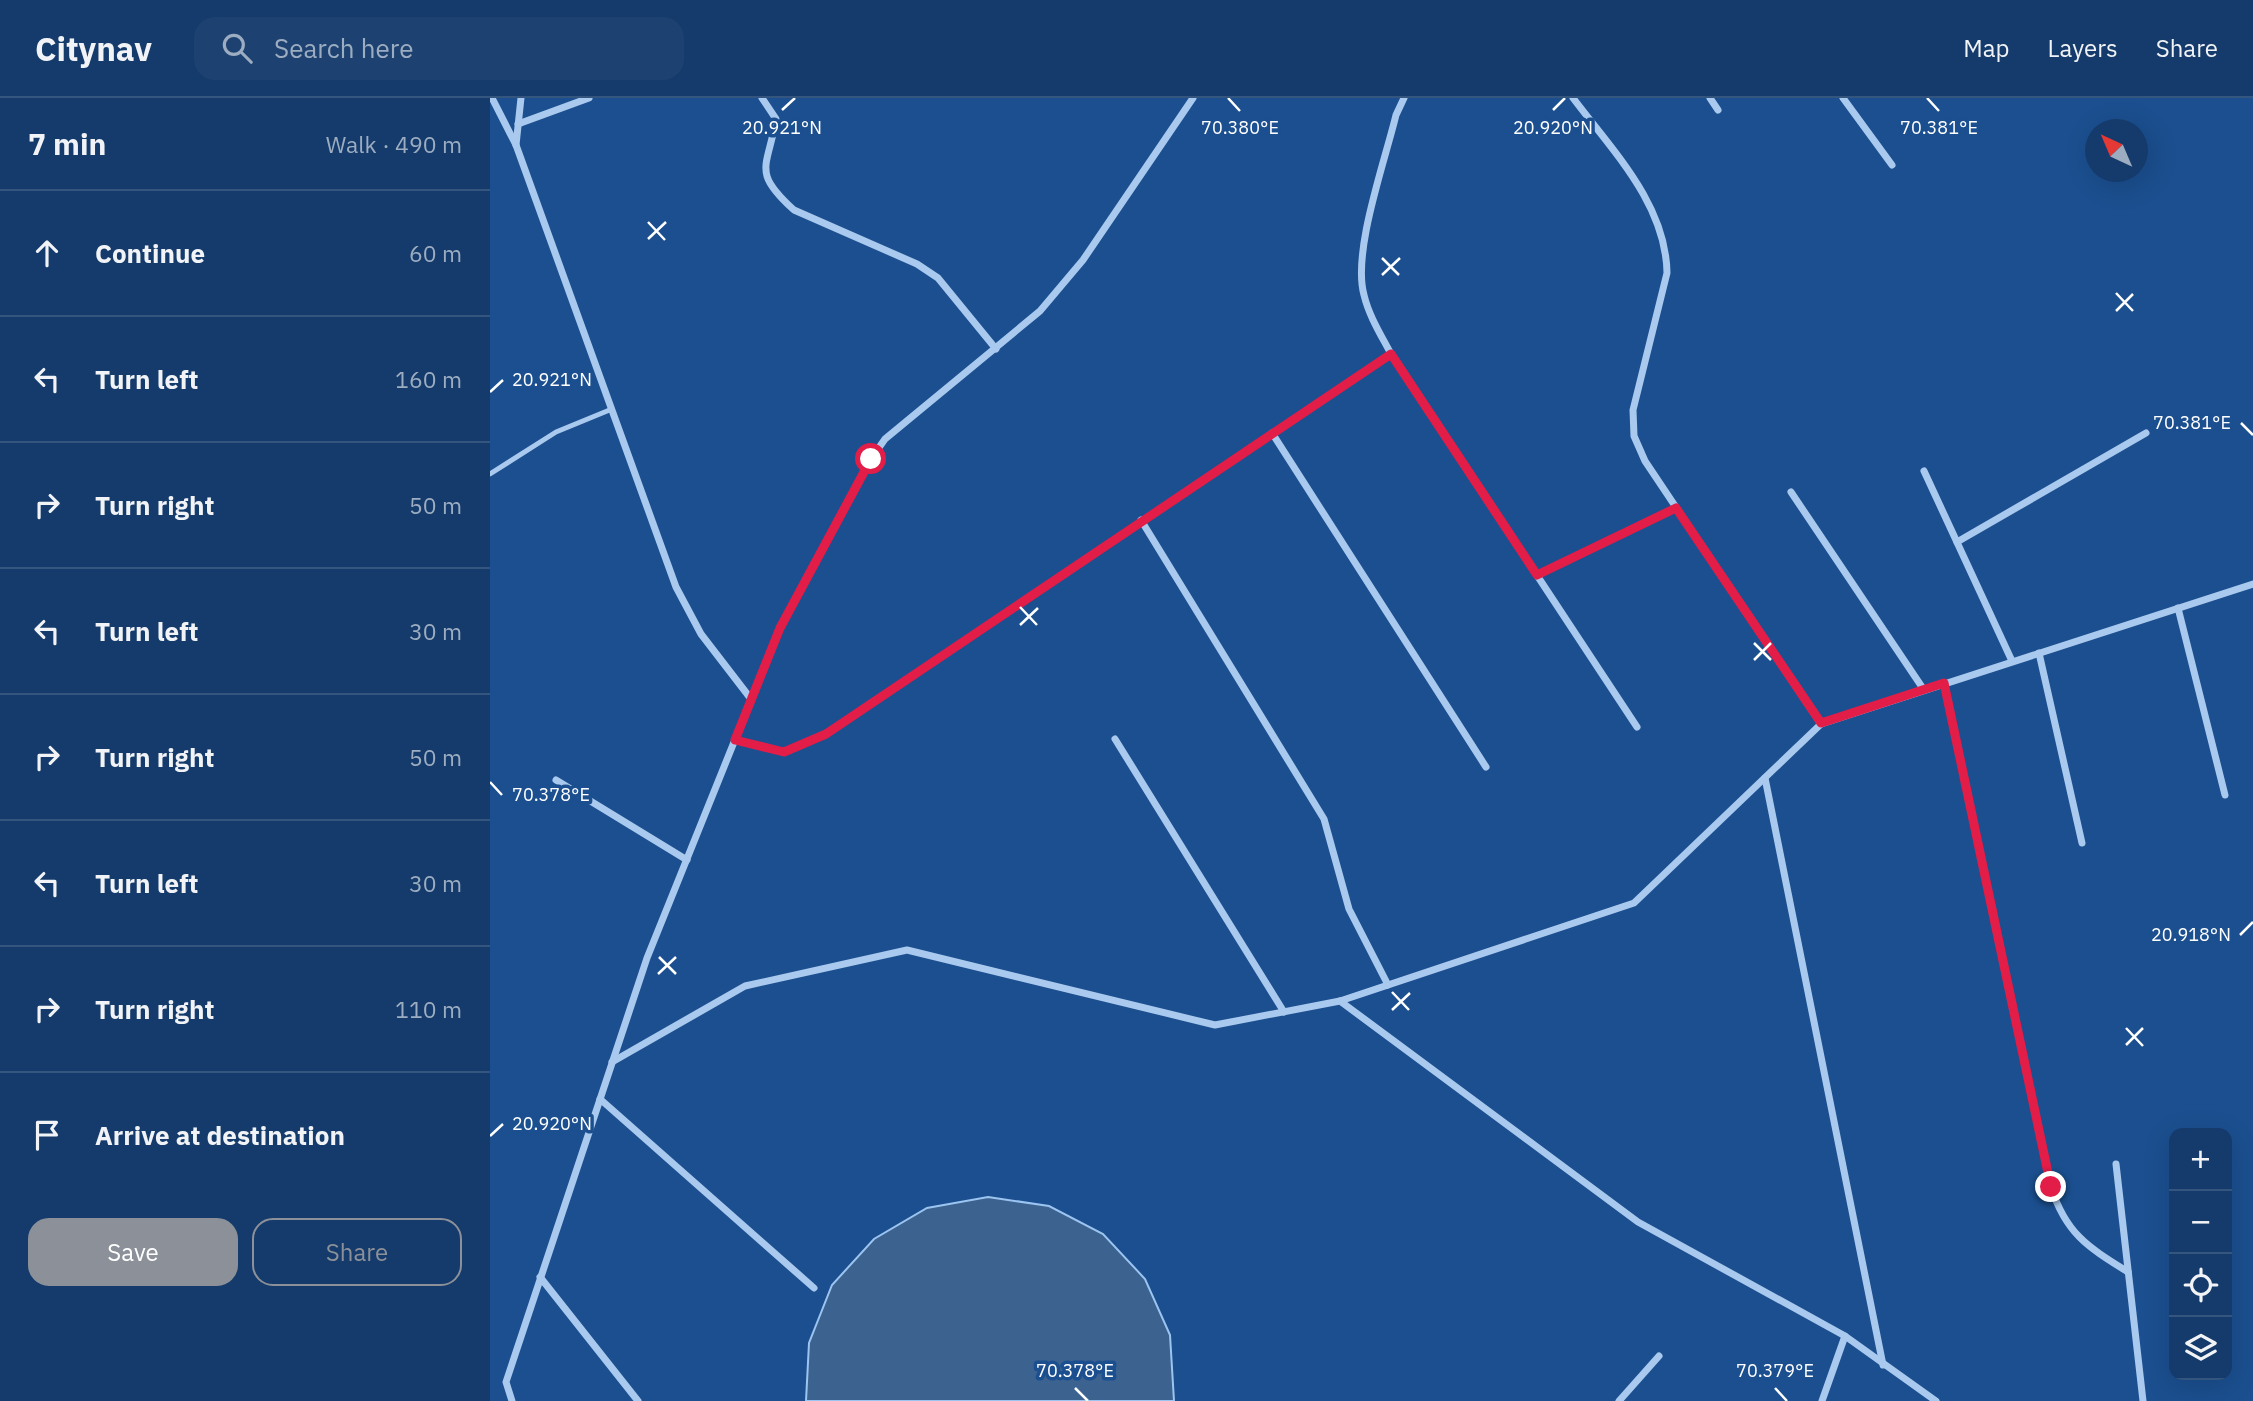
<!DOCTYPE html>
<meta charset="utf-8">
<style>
:root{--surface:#143b6b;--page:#1d4271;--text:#f1f3f6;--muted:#9dadc1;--line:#33557e;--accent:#8c9099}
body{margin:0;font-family:"IBM Plex Sans",sans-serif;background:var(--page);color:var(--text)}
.controls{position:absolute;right:21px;bottom:21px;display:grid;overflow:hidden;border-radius:14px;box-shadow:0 7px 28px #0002}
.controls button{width:63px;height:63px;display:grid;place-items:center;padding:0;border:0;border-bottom:2px solid var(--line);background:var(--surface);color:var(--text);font:35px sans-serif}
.compass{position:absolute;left:1595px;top:21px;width:63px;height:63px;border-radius:50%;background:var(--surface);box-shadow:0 7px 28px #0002;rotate:316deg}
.stop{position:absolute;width:21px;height:21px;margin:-16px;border:5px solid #e11d48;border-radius:50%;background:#fff}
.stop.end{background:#e11d48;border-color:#fff;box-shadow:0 2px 7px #0008}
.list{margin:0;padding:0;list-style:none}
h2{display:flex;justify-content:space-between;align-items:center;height:91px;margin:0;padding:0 28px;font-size:30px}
h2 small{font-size:23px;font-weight:400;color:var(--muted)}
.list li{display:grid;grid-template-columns:46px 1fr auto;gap:21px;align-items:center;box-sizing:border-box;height:126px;padding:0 28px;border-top:2px solid var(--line)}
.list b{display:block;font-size:26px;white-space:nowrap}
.list em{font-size:23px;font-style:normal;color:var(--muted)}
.actions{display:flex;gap:14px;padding:21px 28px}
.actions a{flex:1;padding:16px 0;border:2px solid var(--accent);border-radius:21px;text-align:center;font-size:24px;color:var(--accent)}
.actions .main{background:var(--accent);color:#fff}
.icon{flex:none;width:38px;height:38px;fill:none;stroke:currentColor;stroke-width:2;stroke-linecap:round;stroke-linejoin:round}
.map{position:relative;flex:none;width:1763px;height:1303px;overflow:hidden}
header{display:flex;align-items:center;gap:42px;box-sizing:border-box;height:98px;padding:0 35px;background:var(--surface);border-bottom:2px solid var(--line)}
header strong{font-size:33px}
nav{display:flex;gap:38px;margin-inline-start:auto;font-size:24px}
.search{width:490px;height:63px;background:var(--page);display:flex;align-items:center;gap:18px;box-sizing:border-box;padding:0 24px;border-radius:21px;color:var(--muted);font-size:26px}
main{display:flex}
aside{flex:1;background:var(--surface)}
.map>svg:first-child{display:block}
.water{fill:#3c6290;stroke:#9cc4f0;stroke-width:2}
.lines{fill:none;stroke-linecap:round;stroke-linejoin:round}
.service{stroke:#a9c9ee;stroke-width:5}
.minor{stroke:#a9c9ee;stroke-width:7}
.route{stroke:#e11d48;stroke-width:9}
.ticks{fill:none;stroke:#fff;stroke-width:2.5}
.ticks-label{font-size:18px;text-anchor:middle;fill:#fff;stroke:#1b4f8f;stroke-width:7;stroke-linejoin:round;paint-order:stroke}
</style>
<header>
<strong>Citynav</strong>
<div class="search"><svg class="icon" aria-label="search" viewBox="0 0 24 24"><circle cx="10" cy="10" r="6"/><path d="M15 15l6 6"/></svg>Search here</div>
<nav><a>Map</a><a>Layers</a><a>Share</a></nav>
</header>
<main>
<aside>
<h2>7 min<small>Walk · 490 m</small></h2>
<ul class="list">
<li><svg class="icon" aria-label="ahead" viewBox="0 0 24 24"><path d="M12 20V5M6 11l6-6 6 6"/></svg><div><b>Continue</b></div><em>60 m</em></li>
<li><svg class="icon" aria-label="left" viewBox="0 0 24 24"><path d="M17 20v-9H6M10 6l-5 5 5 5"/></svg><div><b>Turn left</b></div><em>160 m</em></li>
<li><svg class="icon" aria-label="right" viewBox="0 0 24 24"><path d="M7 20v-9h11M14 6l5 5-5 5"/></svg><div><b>Turn right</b></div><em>50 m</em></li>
<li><svg class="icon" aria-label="left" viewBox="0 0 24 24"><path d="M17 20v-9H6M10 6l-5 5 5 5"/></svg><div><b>Turn left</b></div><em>30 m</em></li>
<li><svg class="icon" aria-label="right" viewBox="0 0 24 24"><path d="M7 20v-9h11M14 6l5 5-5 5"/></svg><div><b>Turn right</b></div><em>50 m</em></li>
<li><svg class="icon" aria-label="left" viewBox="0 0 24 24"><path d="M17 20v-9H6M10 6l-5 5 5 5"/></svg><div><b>Turn left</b></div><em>30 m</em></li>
<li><svg class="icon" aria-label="right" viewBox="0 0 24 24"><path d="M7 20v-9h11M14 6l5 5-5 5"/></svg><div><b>Turn right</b></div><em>110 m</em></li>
<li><svg class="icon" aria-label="arrive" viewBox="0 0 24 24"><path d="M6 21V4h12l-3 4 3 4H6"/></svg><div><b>Arrive at destination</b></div></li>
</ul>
<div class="actions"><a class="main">Save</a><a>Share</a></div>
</aside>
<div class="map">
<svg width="1763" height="1303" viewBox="0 0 1763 1303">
<rect width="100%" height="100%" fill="#1b4f8f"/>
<!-- water -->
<polygon class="water" points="498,1099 559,1108 613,1136 655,1181 680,1237 684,1303 316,1303 319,1245 342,1187 384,1141 437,1110"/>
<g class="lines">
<!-- service -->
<polyline class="service" points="0,376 66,334 122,311"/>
<!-- minor -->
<g class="minor">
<polyline points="2,0 26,47 186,489 211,536 261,601"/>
<path d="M 272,0 L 286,21 C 278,70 261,73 304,112 L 427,166 L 448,180 L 506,251"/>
<path d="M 914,0 L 906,17 C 895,63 862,154 874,197 C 879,218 891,237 901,256 L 1147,629"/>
<path d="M 1083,0 C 1122,52 1176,106 1177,175 L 1143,312 L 1144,338 L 1155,363 L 1331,626"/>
<polyline points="1220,0 1228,12"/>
<polyline points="1353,0 1402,67"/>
<polyline points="28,26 99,0"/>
<polyline points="26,47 31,0"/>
<polyline points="782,335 996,669"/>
<polyline points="1434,373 1522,563"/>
<polyline points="1301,394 1434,592"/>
<polyline points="651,422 834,721 859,811 898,887"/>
<polyline points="1467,444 1656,335"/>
<polyline points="1047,477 1186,410"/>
<polyline points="1688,510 1735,697"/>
<polyline points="1549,555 1592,745"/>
<path d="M 1454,585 L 1561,1089 C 1576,1136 1598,1149 1638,1174"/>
<polyline points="625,641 794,914"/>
<polyline points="245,642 294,654 336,636 901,256"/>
<polyline points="1275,680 1393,1267"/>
<polyline points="66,682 197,762"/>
<polyline points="850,903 1148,1124 1355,1238 1446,1303"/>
<polyline points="122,964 255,888 417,852 725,927 850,903 1144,805 1331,626 1763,486"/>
<polyline points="110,1001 324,1190"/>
<polyline points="1626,1066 1653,1303"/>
<polyline points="50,1179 148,1303"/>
<polyline points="22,1303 16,1284 157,860 290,530 381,361 395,341 550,213 593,162 703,0"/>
<polyline points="1129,1303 1169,1258"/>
<polyline points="1332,1303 1355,1238"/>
</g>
</g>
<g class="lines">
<!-- route -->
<polyline class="route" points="381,361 290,530 245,642 294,654 336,636 901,256 1047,477 1186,410 1331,625 1454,585 1561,1089"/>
</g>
<!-- ticks -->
<path class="ticks" d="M 738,0 L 750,13M 1437,0 L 1449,13M 292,12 L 305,0M 1063,12 L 1075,0M 158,124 L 175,142M 158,141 L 176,124M 892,160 L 909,177M 892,177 L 910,160M 1626,195 L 1643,213M 1626,213 L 1643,196M 0,294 L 13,282M 1751,325 L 1763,337M 530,509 L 547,527M 530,527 L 548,510M 1264,545 L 1281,562M 1264,562 L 1281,545M 0,684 L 12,697M 1750,837 L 1763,824M 169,859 L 186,876M 168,876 L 186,859M 902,894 L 919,912M 902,912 L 920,895M 1636,930 L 1653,948M 1636,947 L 1653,930M 0,1038 L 13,1026M 585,1290 L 598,1303M 1285,1290 L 1297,1303"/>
<g class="ticks-label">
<text x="292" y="36">20.921°N</text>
<text x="1063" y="36">20.920°N</text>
<text x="1449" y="36">70.381°E</text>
<text x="750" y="36">70.380°E</text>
<text x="62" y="288">20.921°N</text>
<text x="1702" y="331">70.381°E</text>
<text x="61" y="703">70.378°E</text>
<text x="1701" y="843">20.918°N</text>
<text x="62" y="1032">20.920°N</text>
<text x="585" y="1279">70.378°E</text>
<text x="1285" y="1279">70.379°E</text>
</g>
</svg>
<div class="controls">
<button>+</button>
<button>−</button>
<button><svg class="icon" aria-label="locate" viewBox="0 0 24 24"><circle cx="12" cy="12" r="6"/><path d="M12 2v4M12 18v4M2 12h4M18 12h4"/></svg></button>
<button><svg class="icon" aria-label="layers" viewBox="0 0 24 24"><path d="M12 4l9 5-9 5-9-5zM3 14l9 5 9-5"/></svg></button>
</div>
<svg class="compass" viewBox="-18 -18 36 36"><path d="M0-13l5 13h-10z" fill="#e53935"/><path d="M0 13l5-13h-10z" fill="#9dadc1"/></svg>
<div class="stop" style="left:381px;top:361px"></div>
<div class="stop end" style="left:1561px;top:1089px"></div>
</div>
</main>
